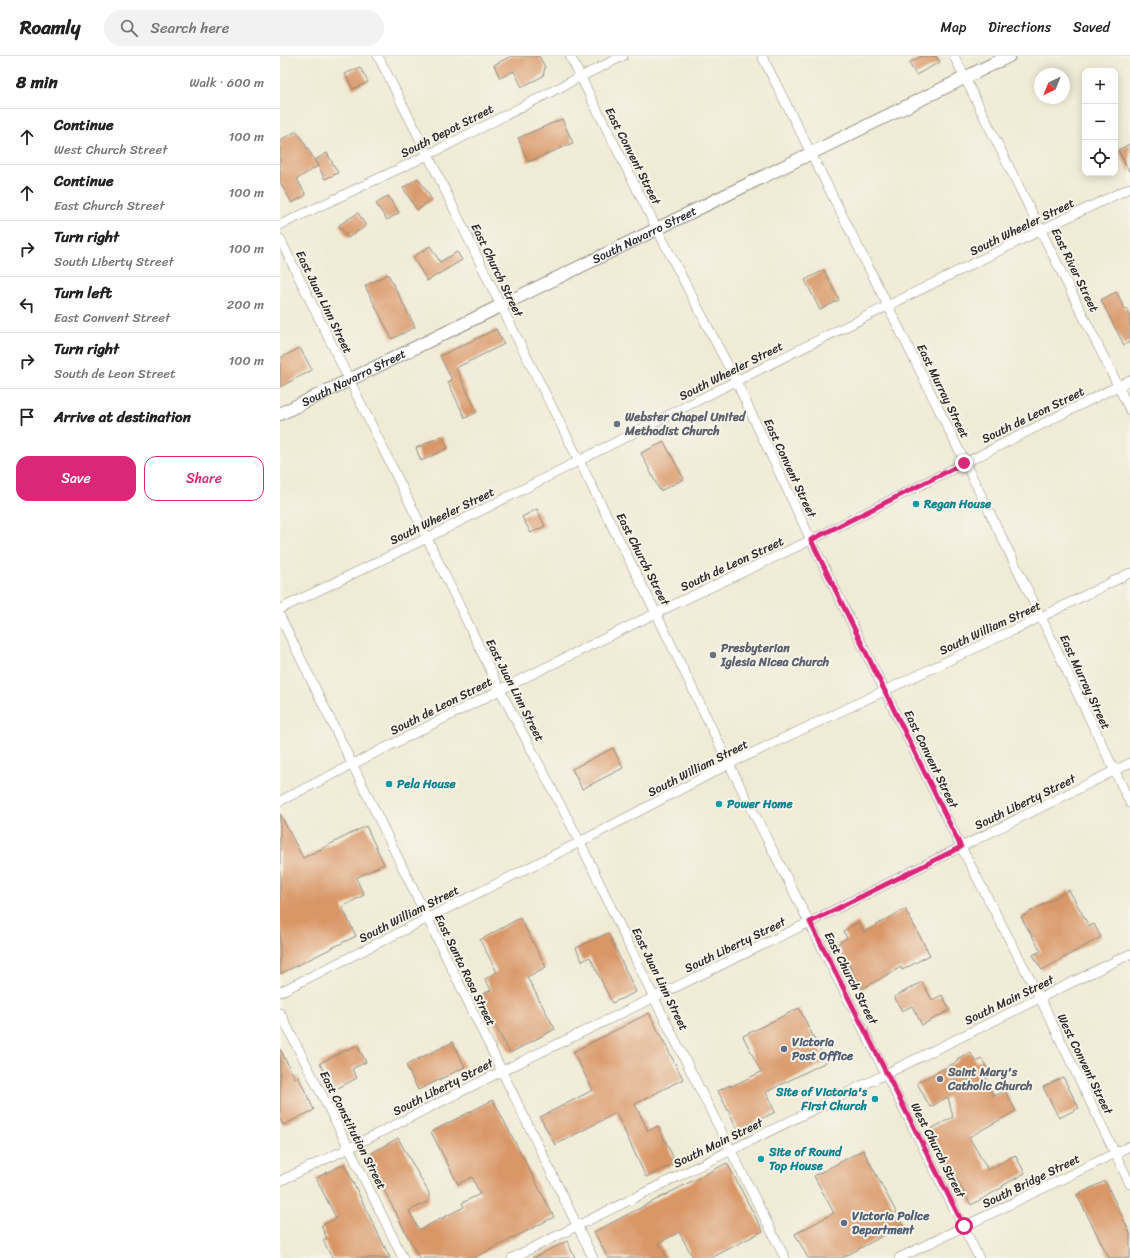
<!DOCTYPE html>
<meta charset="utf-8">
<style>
:root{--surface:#fff;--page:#f2f2f2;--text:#222;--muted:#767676;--line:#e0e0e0;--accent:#db2777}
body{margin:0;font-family:Sriracha,sans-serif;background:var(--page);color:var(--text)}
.controls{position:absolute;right:12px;top:12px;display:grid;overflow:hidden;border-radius:8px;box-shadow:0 2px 10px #0003}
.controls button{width:36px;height:36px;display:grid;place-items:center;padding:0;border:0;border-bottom:1px solid var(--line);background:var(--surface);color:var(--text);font:20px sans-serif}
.compass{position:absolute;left:754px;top:12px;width:36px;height:36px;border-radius:50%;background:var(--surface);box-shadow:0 2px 10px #0003;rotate:223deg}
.stop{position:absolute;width:12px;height:12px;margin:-9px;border:3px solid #db2777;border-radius:50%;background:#fff}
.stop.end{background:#db2777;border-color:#fff;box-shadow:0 1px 4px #0008}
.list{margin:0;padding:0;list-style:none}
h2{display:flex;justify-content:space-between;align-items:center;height:52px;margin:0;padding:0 16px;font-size:17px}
h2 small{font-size:13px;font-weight:400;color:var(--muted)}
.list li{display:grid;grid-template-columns:26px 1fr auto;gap:12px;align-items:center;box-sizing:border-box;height:56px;padding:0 16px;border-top:1px solid var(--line)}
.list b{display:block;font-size:15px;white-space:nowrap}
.list p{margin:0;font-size:13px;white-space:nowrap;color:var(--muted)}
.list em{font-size:13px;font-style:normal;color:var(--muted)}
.actions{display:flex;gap:8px;padding:12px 16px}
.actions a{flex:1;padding:9px 0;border:1px solid var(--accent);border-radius:12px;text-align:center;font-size:14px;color:var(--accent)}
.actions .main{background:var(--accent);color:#fff}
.icon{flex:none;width:22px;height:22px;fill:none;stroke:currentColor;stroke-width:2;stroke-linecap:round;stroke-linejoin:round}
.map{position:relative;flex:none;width:850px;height:1202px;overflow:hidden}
header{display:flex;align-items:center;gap:24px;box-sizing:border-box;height:56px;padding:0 20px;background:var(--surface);border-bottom:1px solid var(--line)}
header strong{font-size:19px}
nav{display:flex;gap:22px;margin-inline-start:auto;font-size:14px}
.search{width:280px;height:36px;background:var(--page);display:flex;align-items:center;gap:10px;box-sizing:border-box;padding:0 14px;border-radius:22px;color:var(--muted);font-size:15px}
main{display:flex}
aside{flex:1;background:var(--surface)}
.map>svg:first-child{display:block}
.building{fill:#d99666}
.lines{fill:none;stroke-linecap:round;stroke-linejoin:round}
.minor-casing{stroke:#8d8b80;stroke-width:10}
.tertiary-casing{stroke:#8d8b80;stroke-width:14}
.minor{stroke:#fff;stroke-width:9}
.tertiary{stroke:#fff;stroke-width:12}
.route{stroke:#db2777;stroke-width:5}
.worship-dot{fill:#6b7280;stroke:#f7f3e8;stroke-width:1.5}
.culture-dot{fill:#0f9aa8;stroke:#f7f3e8;stroke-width:1.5}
.service-dot{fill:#5c6f8a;stroke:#f7f3e8;stroke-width:1.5}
.labels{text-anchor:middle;stroke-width:4;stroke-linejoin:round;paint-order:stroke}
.street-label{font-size:12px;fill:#2b2b2b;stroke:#f7f3e8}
.worship-label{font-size:12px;font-weight:bold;fill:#5b616d;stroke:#f7f3e8;text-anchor:start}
.culture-label{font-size:12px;font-weight:bold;fill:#0d838f;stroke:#f7f3e8;text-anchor:start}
.service-label{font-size:12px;font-weight:bold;fill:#4e5e75;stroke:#f7f3e8;text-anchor:start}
</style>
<header>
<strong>Roamly</strong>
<div class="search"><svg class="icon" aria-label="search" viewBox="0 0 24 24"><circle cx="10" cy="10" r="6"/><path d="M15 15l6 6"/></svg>Search here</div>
<nav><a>Map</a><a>Directions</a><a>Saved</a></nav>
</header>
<main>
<aside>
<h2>8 min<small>Walk · 600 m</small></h2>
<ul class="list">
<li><svg class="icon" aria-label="ahead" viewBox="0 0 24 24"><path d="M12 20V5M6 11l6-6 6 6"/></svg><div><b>Continue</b><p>West Church Street</p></div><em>100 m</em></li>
<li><svg class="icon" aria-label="ahead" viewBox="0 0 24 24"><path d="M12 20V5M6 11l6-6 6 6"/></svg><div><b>Continue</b><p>East Church Street</p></div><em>100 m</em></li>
<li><svg class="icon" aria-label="right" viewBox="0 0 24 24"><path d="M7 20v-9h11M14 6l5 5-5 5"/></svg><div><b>Turn right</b><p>South Liberty Street</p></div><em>100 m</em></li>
<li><svg class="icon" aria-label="left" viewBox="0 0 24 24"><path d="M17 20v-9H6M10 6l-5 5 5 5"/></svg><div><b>Turn left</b><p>East Convent Street</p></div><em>200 m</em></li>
<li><svg class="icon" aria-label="right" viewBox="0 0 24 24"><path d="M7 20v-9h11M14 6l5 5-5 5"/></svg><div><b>Turn right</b><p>South de Leon Street</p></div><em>100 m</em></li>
<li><svg class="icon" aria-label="arrive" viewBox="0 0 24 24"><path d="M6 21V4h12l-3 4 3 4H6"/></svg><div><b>Arrive at destination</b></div></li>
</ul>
<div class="actions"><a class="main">Save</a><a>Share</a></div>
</aside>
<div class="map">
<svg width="850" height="1202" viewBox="0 0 850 1202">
<rect width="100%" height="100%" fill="#f7f3e8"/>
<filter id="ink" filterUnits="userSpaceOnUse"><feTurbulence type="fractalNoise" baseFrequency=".025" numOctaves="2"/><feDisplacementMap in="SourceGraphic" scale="8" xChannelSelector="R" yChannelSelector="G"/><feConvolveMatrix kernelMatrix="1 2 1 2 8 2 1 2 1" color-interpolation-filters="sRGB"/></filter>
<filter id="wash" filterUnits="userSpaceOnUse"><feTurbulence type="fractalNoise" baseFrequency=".012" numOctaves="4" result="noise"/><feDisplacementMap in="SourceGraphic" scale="16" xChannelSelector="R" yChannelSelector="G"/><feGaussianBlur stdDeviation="0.9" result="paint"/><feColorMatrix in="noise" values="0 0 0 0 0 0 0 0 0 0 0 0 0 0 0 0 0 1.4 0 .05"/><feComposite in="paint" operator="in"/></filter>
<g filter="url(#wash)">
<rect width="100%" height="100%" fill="#efebd5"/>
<g id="blocks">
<!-- building -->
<g class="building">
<polygon points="231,0 259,0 265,11 263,20 242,31 234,15 220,22 214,9"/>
<polygon points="642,0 656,0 660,6 636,19 629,7"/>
<polygon points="80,11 88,26 73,33 65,18"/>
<polygon points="282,63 293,87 248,106 238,82"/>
<polygon points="17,75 38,110 17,123 26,139 12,147 0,126 0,84"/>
<polygon points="850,88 850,117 838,94"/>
<polygon points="47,97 58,117 45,123 35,104"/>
<polygon points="138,122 152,144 137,154 123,132"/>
<polygon points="108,140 119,157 107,164 96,148"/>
<polygon points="78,157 86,170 68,182 59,169"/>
<polygon points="150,190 160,206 177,196 182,204 147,225 133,201"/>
<polygon points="544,214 559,244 540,254 525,224"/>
<polygon points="108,218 135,271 112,283 85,230"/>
<polygon points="836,236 845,253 846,252 850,259 850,286 844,289 821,244"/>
<polygon points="216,273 224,288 176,312 197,356 185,362 168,326 172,324 160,300"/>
<polygon points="20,292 32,314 0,331 0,302"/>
<polygon points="162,380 168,392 141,405 136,392"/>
<polygon points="384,386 404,423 380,435 361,397"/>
<polygon points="257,453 265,470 251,477 242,461"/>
<polygon points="333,692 343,712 302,733 292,713"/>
<polygon points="0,758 23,802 86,770 104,808 76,822 84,839 62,851 76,880 0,918"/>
<polygon points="789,834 809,870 814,868 821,881 762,914 753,899 761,895 741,861"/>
<polygon points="625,853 650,899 622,914 621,911 582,933 557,888 567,882 563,875 578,866 584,876"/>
<polygon points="240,862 266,911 247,921 275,973 230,997 199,940 211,934 205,923 217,916 200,884"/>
<polygon points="328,877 356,936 332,947 310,901 302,905 296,892"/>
<polygon points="642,926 652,944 662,939 670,954 642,969 632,950 622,955 614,941"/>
<polygon points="519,952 546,1006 486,1036 495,1056 458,1074 438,1035 450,1029 450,1031 481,1016 463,980"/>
<polygon points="369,957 403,1023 355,1048 368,1075 378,1070 396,1107 366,1121 336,1057 275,1089 260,1061 313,1034 293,996"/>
<polygon points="173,986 185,1011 138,1034 126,1009"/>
<polygon points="77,989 86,1006 72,1013 77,1022 54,1034 40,1007"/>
<polygon points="0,993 15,1022 18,1020 34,1054 3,1069 0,1064"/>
<polygon points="690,996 696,1006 702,1003 709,1015 702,1019 714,1040 725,1035 736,1055 689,1081 708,1114 735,1099 745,1117 722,1130 723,1131 691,1149 649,1074 673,1061 668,1041 650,1051 637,1027 678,1005 677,1003"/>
<polygon points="783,1021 799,1052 779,1062 763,1031"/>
<polygon points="213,1044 274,1161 194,1202 139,1202 87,1101 93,1096 118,1082 149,1137 149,1145 129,1155 139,1174 184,1151 182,1147 200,1138 192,1121 178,1128 151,1076"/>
<polygon points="583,1094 623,1169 562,1202 528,1202 515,1178 554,1157 534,1120"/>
<polygon points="447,1107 483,1175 431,1202 413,1202 399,1176 379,1187 387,1202 328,1202 314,1176"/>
<polygon points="64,1108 110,1202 52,1202 43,1184 47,1182 41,1170 56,1162 36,1122"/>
<polygon points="825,1125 850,1177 850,1202 829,1202 797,1139"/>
<polygon points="287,1185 295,1202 253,1202"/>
</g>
</g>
</g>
<g filter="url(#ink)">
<use href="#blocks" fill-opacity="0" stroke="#8d8b80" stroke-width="1"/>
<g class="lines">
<!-- minor casing -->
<g class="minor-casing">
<g id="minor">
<polyline points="98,0 148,99 221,250 376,557 449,708 699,1202"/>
<polyline points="290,0 377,173 456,325 531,484 681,791 760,942 850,1128"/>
<polyline points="482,0 608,250 761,561 850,747"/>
<polyline points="674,0 850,354"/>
<polyline points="0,169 148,99 300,21 343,0"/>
<polyline points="0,183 147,482 220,634 300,786 374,942 505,1202"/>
<polyline points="0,553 147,482 456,325 761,174 850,132"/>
<polyline points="0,560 313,1202"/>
<polyline points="0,745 220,634 376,557 531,484 850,324"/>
<polyline points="0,936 300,786 449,708 761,561 850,517"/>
<polyline points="0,957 69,1092 123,1202"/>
<polyline points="0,1125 69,1092 222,1015 530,866 850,707"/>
<polyline points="232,1202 760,942 850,898"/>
<polyline points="619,1202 850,1090"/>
</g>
</g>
<!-- tertiary casing -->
<g class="tertiary-casing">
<g id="tertiary">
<path id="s1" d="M 0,358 L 729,0"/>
</g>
</g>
<!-- minor -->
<use href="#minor" class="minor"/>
<!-- tertiary -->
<use href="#tertiary" class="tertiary"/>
</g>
</g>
<g class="lines" filter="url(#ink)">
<!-- route -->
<polyline class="route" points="684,1170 530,866 681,791 531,484 684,407"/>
</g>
<!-- markers -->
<g class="worship-dot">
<circle cx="337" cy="368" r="4"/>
<circle cx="433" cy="599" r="4"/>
<circle cx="660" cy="1023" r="4"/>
</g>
<g class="culture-dot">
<circle cx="636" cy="448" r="4"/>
<circle cx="109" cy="728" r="4"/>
<circle cx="439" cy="748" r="4"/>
<circle cx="595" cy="1043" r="4"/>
<circle cx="481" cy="1103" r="4"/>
</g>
<g class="service-dot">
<circle cx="504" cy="993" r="4"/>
<circle cx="564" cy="1167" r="4"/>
</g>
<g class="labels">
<!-- street labels -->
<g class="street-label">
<text transform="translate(167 75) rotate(-27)" y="4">South Depot Street</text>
<text transform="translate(353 100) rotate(63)" y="4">East Convent Street</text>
<text transform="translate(742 171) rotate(-26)" y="4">South Wheeler Street</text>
<text dy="4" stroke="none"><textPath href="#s1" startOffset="406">South Navarro Street</textPath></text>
<text transform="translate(217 214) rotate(64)" y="4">East Church Street</text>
<text transform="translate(795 214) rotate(64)" y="4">East River Street</text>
<text transform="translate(44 246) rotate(64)" y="4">East Juan Linn Street</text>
<text transform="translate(451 315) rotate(-27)" y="4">South Wheeler Street</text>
<text dy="4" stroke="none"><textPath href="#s1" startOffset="82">South Navarro Street</textPath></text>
<text transform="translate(663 335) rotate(64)" y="4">East Murray Street</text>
<text transform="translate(753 359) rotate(-26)" y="4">South de Leon Street</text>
<text transform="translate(510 412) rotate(65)" y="4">East Convent Street</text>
<text transform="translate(162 460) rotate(-26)" y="4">South Wheeler Street</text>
<text transform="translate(363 503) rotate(63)" y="4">East Church Street</text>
<text transform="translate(452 508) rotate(-25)" y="4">South de Leon Street</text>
<text transform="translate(710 572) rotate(-25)" y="4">South William Street</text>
<text transform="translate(805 626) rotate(65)" y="4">East Murray Street</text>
<text transform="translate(235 634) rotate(63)" y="4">East Juan Linn Street</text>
<text transform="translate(161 650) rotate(-27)" y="4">South de Leon Street</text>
<text transform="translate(651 703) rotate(64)" y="4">East Convent Street</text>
<text transform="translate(418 712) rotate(-27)" y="4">South William Street</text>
<text transform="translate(745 746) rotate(-26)" y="4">South Liberty Street</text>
<text transform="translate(129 858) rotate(-27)" y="4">South William Street</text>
<text transform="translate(455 889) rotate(-26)" y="4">South Liberty Street</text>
<text transform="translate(185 914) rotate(64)" y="4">East Santa Rosa Street</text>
<text transform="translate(571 922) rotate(63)" y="4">East Church Street</text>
<text transform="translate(380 923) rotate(64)" y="4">East Juan Linn Street</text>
<text transform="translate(729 944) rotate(-26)" y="4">South Main Street</text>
<text transform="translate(805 1008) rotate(64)" y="4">West Convent Street</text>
<text transform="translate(163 1031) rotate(-27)" y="4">South Liberty Street</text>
<text transform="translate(73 1074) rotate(63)" y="4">East Constitution Street</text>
<text transform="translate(438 1087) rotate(-26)" y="4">South Main Street</text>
<text transform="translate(658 1094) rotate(63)" y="4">West Church Street</text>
<text transform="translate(751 1125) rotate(-26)" y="4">South Bridge Street</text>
</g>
<!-- worship labels -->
<g class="worship-label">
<text x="345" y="365">Webster Chapel United<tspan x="345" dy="14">Methodist Church</tspan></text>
<text x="441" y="596">Presbyterian<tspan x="441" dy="14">Iglesia Nicea Church</tspan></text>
<text x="668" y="1020">Saint Mary's<tspan x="668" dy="14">Catholic Church</tspan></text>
</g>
<!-- culture labels -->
<g class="culture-label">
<text x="644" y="452">Regan House</text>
<text x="117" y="732">Pela House</text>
<text x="447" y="752">Power Home</text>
<text x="587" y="1040" text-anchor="end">Site of Victoria's<tspan x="587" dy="14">First Church</tspan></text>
<text x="489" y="1100">Site of Round<tspan x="489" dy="14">Top House</tspan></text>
</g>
<!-- service labels -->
<g class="service-label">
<text x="512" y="990">Victoria<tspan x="512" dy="14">Post Office</tspan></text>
<text x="572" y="1164">Victoria Police<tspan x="572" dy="14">Department</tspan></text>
</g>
</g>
</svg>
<div class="controls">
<button>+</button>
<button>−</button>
<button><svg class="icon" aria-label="locate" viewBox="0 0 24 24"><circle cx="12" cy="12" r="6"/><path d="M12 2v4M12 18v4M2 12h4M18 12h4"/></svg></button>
</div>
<svg class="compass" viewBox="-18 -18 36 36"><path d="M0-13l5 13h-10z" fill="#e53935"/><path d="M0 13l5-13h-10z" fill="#767676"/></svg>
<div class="stop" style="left:684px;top:1170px"></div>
<div class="stop end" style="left:684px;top:407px"></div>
</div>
</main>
